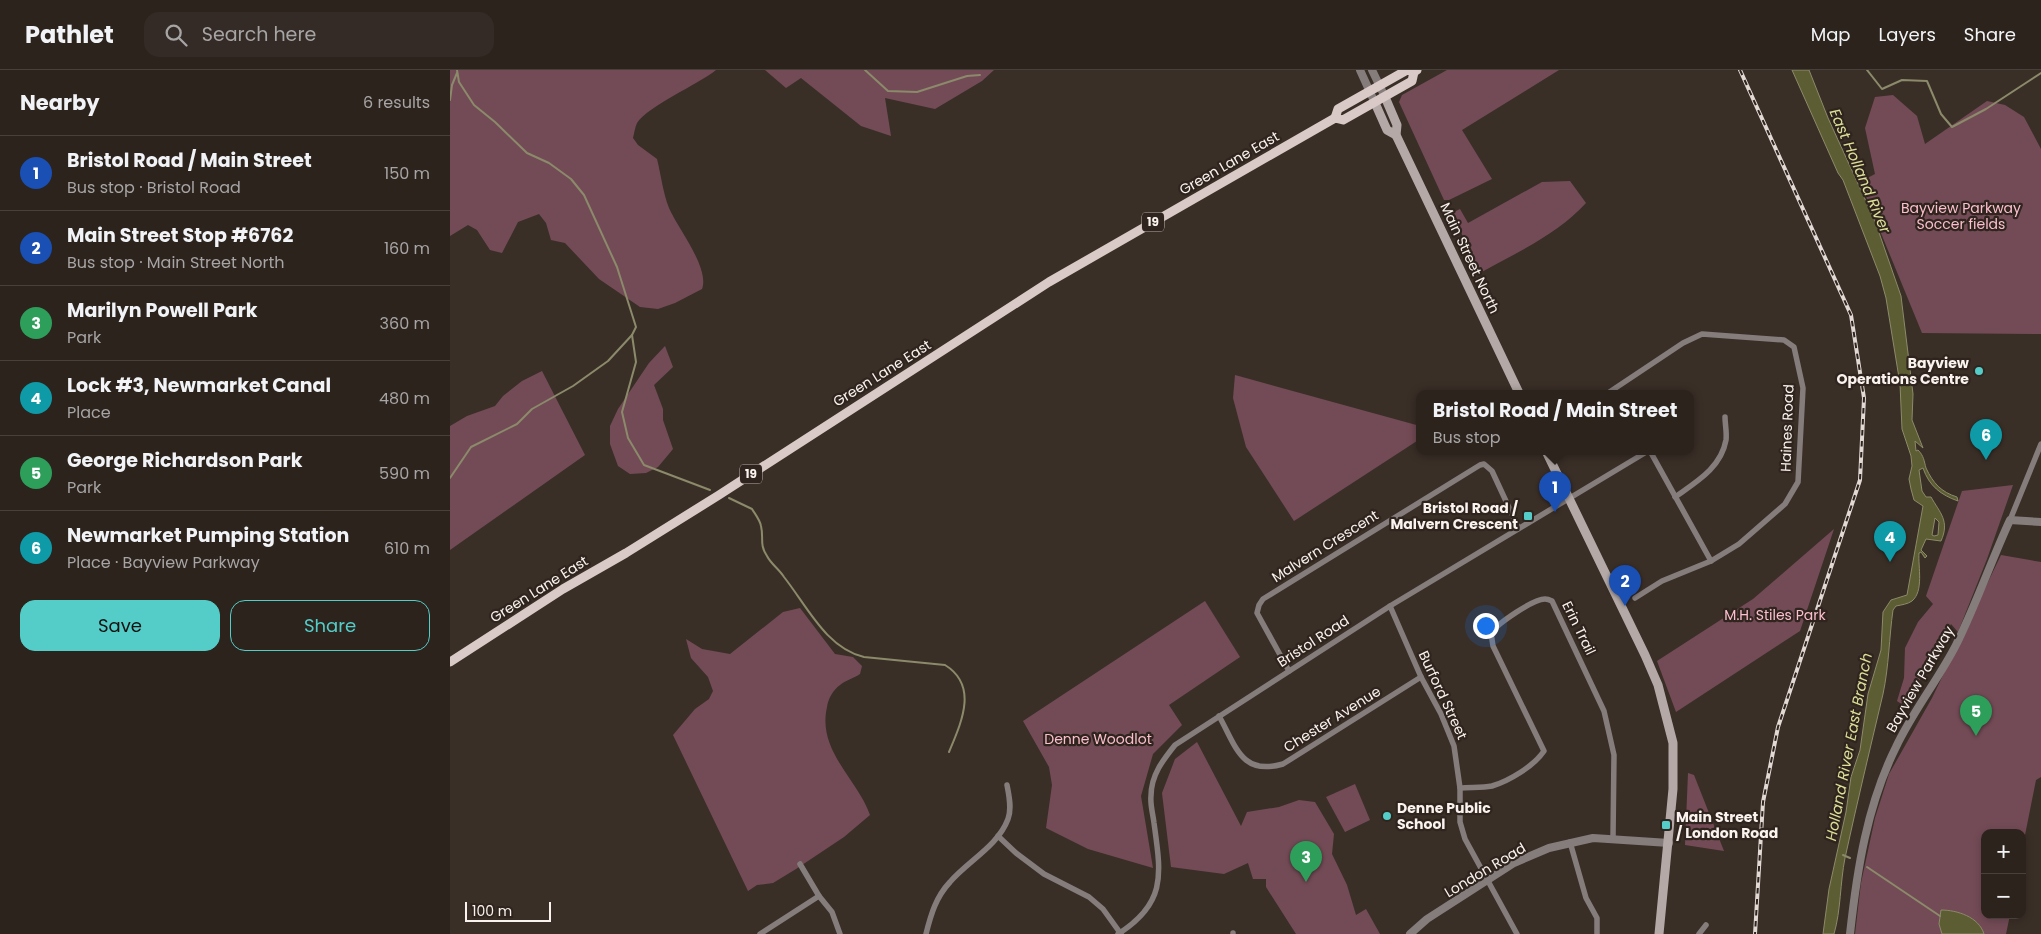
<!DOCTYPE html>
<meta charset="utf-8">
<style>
:root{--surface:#2c231d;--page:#342b26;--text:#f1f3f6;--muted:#a6a4a4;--line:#48403b;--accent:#54cdc8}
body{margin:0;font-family:Poppins,sans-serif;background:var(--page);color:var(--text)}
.controls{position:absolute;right:15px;bottom:15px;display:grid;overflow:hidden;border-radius:10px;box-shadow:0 2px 8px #0003}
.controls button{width:45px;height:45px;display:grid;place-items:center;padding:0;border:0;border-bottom:1px solid var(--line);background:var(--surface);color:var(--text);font:25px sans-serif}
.scale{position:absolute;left:15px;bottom:12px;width:86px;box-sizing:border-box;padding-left:5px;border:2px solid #faf2ee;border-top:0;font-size:14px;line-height:18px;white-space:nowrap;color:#faf2ee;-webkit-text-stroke:4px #2f251e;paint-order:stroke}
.you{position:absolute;left:1035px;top:555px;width:18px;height:18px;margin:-12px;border:4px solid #fff;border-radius:50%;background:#1a73e8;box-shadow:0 0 0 8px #1a73e833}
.badge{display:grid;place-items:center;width:32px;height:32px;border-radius:50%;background:var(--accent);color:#fff;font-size:16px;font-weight:700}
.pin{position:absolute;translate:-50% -41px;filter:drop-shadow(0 1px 2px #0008)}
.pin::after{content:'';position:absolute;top:26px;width:18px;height:15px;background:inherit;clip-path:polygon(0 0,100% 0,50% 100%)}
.popup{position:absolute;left:966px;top:320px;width:278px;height:65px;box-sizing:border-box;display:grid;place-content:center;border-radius:10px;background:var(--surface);filter:drop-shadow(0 1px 4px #0005);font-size:16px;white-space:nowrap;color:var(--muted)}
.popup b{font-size:19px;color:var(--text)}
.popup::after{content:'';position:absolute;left:50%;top:100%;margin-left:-10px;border:10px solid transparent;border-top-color:var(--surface)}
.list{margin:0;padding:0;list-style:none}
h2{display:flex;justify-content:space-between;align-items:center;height:65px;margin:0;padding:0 20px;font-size:21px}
h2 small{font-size:16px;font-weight:400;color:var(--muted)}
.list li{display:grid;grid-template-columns:32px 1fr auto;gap:15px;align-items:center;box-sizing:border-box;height:75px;padding:0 20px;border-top:1px solid var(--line)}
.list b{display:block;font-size:19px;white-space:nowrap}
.list p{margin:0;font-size:16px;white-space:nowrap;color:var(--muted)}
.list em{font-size:16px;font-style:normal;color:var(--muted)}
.actions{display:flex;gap:10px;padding:15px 20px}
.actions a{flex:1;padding:11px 0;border:1px solid var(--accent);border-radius:15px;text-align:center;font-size:18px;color:var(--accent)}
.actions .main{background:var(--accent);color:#111}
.icon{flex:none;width:28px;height:28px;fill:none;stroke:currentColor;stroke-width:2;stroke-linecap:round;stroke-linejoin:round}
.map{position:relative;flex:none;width:1591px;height:864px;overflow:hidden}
header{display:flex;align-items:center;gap:30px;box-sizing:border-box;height:70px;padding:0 25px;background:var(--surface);border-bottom:1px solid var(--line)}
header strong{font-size:24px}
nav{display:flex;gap:28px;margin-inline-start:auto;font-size:18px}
.search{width:350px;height:45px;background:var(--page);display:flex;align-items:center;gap:12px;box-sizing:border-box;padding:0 18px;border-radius:15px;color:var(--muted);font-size:19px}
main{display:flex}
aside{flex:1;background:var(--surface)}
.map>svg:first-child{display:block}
.green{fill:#734b56}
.water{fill:#5c5d32;stroke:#8b8a6a;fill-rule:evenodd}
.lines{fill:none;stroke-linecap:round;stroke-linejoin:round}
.stream{stroke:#8b8a6a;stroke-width:2}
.minor{stroke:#857d7c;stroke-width:5.5}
.tertiary{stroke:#857d7c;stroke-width:8}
.secondary{stroke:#b4a9a7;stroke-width:9}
.primary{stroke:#d9cac7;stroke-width:9}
.rail-casing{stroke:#e2d9d5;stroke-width:4}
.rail{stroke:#2f251e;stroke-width:2;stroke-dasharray:5.5;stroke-linecap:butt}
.poi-dot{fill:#54cdc8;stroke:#2f251e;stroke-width:2}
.labels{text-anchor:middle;stroke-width:4.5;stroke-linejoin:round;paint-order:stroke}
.shield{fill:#2f251e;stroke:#bdb4b0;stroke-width:1}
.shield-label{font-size:12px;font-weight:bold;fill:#faf2ee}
.street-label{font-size:14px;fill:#faf2ee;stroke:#2f251e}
.park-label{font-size:14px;fill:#fdbfcf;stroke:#2f251e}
.poi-label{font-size:14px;font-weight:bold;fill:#faf2ee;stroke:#2f251e;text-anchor:end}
.water-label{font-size:15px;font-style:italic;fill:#dee098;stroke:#2f251e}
</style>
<header>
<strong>Pathlet</strong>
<div class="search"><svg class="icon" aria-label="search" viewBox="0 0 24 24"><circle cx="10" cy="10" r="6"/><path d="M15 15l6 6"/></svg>Search here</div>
<nav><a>Map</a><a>Layers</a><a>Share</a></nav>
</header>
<main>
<aside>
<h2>Nearby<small>6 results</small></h2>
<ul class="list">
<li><span class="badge" style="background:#1a4fb4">1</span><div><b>Bristol Road / Main Street</b><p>Bus stop · Bristol Road</p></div><em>150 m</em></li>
<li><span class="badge" style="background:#1a4fb4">2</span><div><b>Main Street Stop #6762</b><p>Bus stop · Main Street North</p></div><em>160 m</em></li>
<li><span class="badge" style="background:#2e9e5b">3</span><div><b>Marilyn Powell Park</b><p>Park</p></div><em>360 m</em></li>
<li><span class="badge" style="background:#0f9aa8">4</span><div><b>Lock #3, Newmarket Canal</b><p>Place</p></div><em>480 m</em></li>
<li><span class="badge" style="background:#2e9e5b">5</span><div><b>George Richardson Park</b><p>Park</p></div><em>590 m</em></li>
<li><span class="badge" style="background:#0f9aa8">6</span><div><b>Newmarket Pumping Station</b><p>Place · Bayview Parkway</p></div><em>610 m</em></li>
</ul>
<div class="actions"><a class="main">Save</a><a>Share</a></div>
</aside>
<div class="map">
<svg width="1591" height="864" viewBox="0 0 1591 864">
<rect width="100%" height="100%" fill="#3a2f27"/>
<!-- green -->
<g class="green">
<path d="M 0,0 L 266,0 C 247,15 198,36 187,53 C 185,57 184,64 183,68 L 188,75 L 207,89 C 211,105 213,123 219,138 C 227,157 260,198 252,219 L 225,233 L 208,239 L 190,237 L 149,209 L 115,173 L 101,170 L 96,153 L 89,144 L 68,152 L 52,183 L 40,180 L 27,160 L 18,155 L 0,166 Z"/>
<polygon points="315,0 544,0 532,11 485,39 435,28 441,66 411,56 351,8 336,18"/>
<polygon points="997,0 1109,0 1012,60 1042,109 999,130 994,130 949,32 952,25"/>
<polygon points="1443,25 1467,46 1475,74 1537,31 1555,35 1574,47 1591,79 1591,264 1472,263 1410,112 1425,104 1415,58 1425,27"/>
<path d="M 1120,111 L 1136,133 C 1108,164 1066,183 1030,203 L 1002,143 L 1010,139 L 1018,153 L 1092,112 Z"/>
<polygon points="215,276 223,297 204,315 213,339 213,350 223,379 208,397 196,403 180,404 168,396 160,374 160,356 168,339 199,293"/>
<polygon points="92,301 135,385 0,480 0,356 17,346 45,336 53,326 72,311"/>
<polygon points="785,305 970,356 970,369 844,451 796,377 783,328"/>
<polygon points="1563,415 1537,489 1508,562 1501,554 1476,601 1453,635 1447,631 1454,608 1455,578 1468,552 1483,534 1476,526 1512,421"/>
<polygon points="1384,459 1350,561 1226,642 1207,591 1303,529"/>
<polygon points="1551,485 1591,492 1591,707 1586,710 1572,780 1572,763 1535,763 1535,845 1560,845 1556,864 1405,864 1411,813 1425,748 1439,704 1482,628"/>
<polygon points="755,531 790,587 719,635 732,655 703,684 691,726 703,798 638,779 596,758 602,715 599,697 573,651"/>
<path d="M 350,538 L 385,584 L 403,587 L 412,596 L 410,604 C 404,608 396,610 390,615 C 383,620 378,629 377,637 C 367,681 407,708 420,745 L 394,767 L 346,799 L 323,813 L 307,815 L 298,821 L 223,665 L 245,639 L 259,629 L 263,621 L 258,607 L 241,588 L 236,569 L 252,579 L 280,584 L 333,542 Z"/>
<polygon points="747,672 791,756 797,742 829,737 849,730 865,732 884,764 882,784 897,815 906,845 916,839 930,864 846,864 816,817 816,809 803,809 798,793 774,804 721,797 712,723 725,689"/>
<polygon points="1238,703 1244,705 1274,781 1235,775"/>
<polygon points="905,714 920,750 895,762 876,727"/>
</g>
<!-- water -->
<g class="water">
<path d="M 1342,0 L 1359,0 L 1378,48 L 1425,151 L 1451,226 L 1463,324 L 1462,350 L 1473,378 L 1465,371 L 1466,381 L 1468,380 C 1474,386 1474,391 1476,398 C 1483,413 1491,422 1507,427 L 1508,431 C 1491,425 1479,416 1473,398 L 1469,400 L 1472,421 L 1476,427 L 1481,427 C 1490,443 1500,451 1491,471 L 1476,469 L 1471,480 L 1477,486 L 1475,488 L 1471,482 L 1469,483 C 1468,497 1474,521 1462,531 C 1458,534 1451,535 1446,536 L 1443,540 C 1439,568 1439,596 1433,624 C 1420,679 1407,733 1395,788 C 1390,813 1391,840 1384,864 L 1373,864 L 1379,819 L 1396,742 L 1401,707 L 1410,680 L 1418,624 L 1431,580 L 1433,542 L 1441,530 L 1457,525 L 1473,436 L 1464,430 L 1461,419 L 1459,409 L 1462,396 L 1461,386 L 1452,359 L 1450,314 L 1436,228 L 1430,206 L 1393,110 L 1388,103 ZM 1485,448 L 1489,452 L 1488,465 L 1484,466 L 1482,465 Z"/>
<path d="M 1491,840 C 1507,840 1529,847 1534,864 L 1492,864 L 1489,854 Z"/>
</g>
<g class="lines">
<!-- stream -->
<g class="stream">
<polyline points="415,0 438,21 467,22 517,6 530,5"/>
<polyline points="1417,0 1432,19 1452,10 1477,11 1491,44 1502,57 1536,39 1591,3"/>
<polyline points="0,30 2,15 7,3"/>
<polyline points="182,265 186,292 172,342 178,368 194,395 260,420"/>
<polyline points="0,408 21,377 67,354 82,339 123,316 158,291 182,265 186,257 167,197 134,125 121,109 99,93 77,83 45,52 24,35 9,12 7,0"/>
<path d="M 279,428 L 302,439 C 305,444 310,450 311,456 C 314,468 309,474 317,486 C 321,494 329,499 334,507 C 357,536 376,578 414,587 L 495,595 C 529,616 511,653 499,682"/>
<polyline points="1393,785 1400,788"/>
<polyline points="1417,797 1490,846"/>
</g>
<!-- minor -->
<g class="minor">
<polyline points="1158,323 1233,273 1252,264 1334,270 1344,277 1353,318 1348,412 1335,434 1289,474 1261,491 1212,511 1185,528"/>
<polyline points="1200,381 1261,491"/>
<path d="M 1225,427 C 1246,412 1271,398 1276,370 C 1277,363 1275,354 1275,347"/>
<polyline points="1560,450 1591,374"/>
<polyline points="940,536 971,607 991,644 1004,676 1010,718 1010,752 1015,769 1067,864"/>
<polyline points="839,601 807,543 809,535 813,529 1030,395 1034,394 1042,401 1068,457"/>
<path d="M 769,646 C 786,676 791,706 833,694 L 971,607"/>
<path d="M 1010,718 C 1020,717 1032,718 1042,716 C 1059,711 1084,696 1094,681 L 1043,576 L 1041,563 C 1047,554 1083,529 1095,529 C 1097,529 1100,530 1102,531 L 1154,641 L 1164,685 L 1163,768"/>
<polyline points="548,766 566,783 594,804 639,827 653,839 671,864"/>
<polyline points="1120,772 1136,828 1147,848 1147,864"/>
<polyline points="350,794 369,826"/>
<polyline points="310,864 369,826 382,842 390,864"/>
<path d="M 476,864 C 481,844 486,827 500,812 C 518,791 548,776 558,749 C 562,739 559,725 557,715"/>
<path d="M 668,864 C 717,833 711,804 704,753 C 703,744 700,735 701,726 C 701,705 713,690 725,675 L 940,536 L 1198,381"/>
<polyline points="783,864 783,863"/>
<polyline points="1249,864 1256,855"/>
</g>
<!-- tertiary -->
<g class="tertiary">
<polyline points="910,0 925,33"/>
<polyline points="922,0 935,27"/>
<polyline points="960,864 977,849 1064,793 1099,778 1143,768 1219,773"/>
<path d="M 1400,864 C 1407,800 1417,735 1446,677 C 1463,641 1488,610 1506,575 C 1526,535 1541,491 1560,450 L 1591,452"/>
</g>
<!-- secondary -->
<g class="secondary">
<polyline points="935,27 947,55 946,65 1069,323"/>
<polyline points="925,33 937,60 946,65"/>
<polyline points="1096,381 1195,585 1208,615 1223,673 1223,719 1209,864"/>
</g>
<!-- primary -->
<g class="primary">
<polyline points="885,48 888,39 957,0 964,2 967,0"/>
<polyline points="0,592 113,519 176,483 269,425 599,212 885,48 893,50 962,11 964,2"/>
</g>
<!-- rail casing -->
<g class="rail-casing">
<polyline id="rail" points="1290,0 1401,245 1414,328 1410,410 1328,657 1313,732 1305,864"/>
</g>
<!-- rail -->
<use href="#rail" class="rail"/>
</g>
<!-- markers -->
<g class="poi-dot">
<circle cx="1529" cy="301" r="5"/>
<rect x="1073" y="441" width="10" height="10" rx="2.5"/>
<circle cx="937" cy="746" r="5"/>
<rect x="1211" y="750" width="10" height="10" rx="2.5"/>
</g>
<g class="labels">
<!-- shield labels -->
<g class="shield">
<rect x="692" y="142.5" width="22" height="19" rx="4"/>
<rect x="290" y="394.5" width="22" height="19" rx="4"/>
</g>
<g class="shield-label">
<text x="703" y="156">19</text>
<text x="301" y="408">19</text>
</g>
<!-- street labels -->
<g class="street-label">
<text transform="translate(779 93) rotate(-30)" y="5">Green Lane East</text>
<text transform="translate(1020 188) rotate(65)" y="5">Main Street North</text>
<text transform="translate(432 303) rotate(-32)" y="5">Green Lane East</text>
<text transform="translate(1337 358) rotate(-88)" y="5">Haines Road</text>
<text transform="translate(875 476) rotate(-32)" y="5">Malvern Crescent</text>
<text transform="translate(89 519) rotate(-32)" y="5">Green Lane East</text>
<text transform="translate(1129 558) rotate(64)" y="5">Erin Trail</text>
<text transform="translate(863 571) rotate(-33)" y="5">Bristol Road</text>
<text transform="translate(1470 609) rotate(-60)" y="5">Bayview Parkway</text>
<text transform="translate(993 625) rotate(65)" y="5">Burford Street</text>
<text transform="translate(882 649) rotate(-32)" y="5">Chester Avenue</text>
<text transform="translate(1035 800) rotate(-31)" y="5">London Road</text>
</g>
<!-- park labels -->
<g class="park-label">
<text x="1511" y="143">Bayview Parkway<tspan x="1511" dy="16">Soccer fields</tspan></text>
<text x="1325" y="550">M.H. Stiles Park</text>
<text x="648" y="674">Denne Woodlot</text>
</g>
<!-- poi labels -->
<g class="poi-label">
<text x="1519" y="298">Bayview<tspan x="1519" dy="16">Operations Centre</tspan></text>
<text x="1068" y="443">Bristol Road /<tspan x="1068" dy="16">Malvern Crescent</tspan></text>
<text x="947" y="743" text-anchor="start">Denne Public<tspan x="947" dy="16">School</tspan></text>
<text x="1226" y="752" text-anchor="start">Main Street<tspan x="1226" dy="16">/ London Road</tspan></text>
</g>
<!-- water labels -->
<g class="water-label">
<text transform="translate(1410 101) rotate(67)" y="5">East Holland River</text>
<text transform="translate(1399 677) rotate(-79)" y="5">Holland River East Branch</text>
</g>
</g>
</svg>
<div class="controls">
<button>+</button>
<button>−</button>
</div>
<div class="scale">100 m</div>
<div class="you"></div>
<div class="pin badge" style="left:1105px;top:442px;background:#1a4fb4">1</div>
<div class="popup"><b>Bristol Road / Main Street</b>Bus stop</div>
<div class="pin badge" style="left:1175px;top:536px;background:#1a4fb4">2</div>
<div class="pin badge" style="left:856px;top:812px;background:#2e9e5b">3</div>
<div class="pin badge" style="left:1440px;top:492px;background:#0f9aa8">4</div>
<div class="pin badge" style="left:1526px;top:666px;background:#2e9e5b">5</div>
<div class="pin badge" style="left:1536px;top:390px;background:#0f9aa8">6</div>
</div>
</main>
